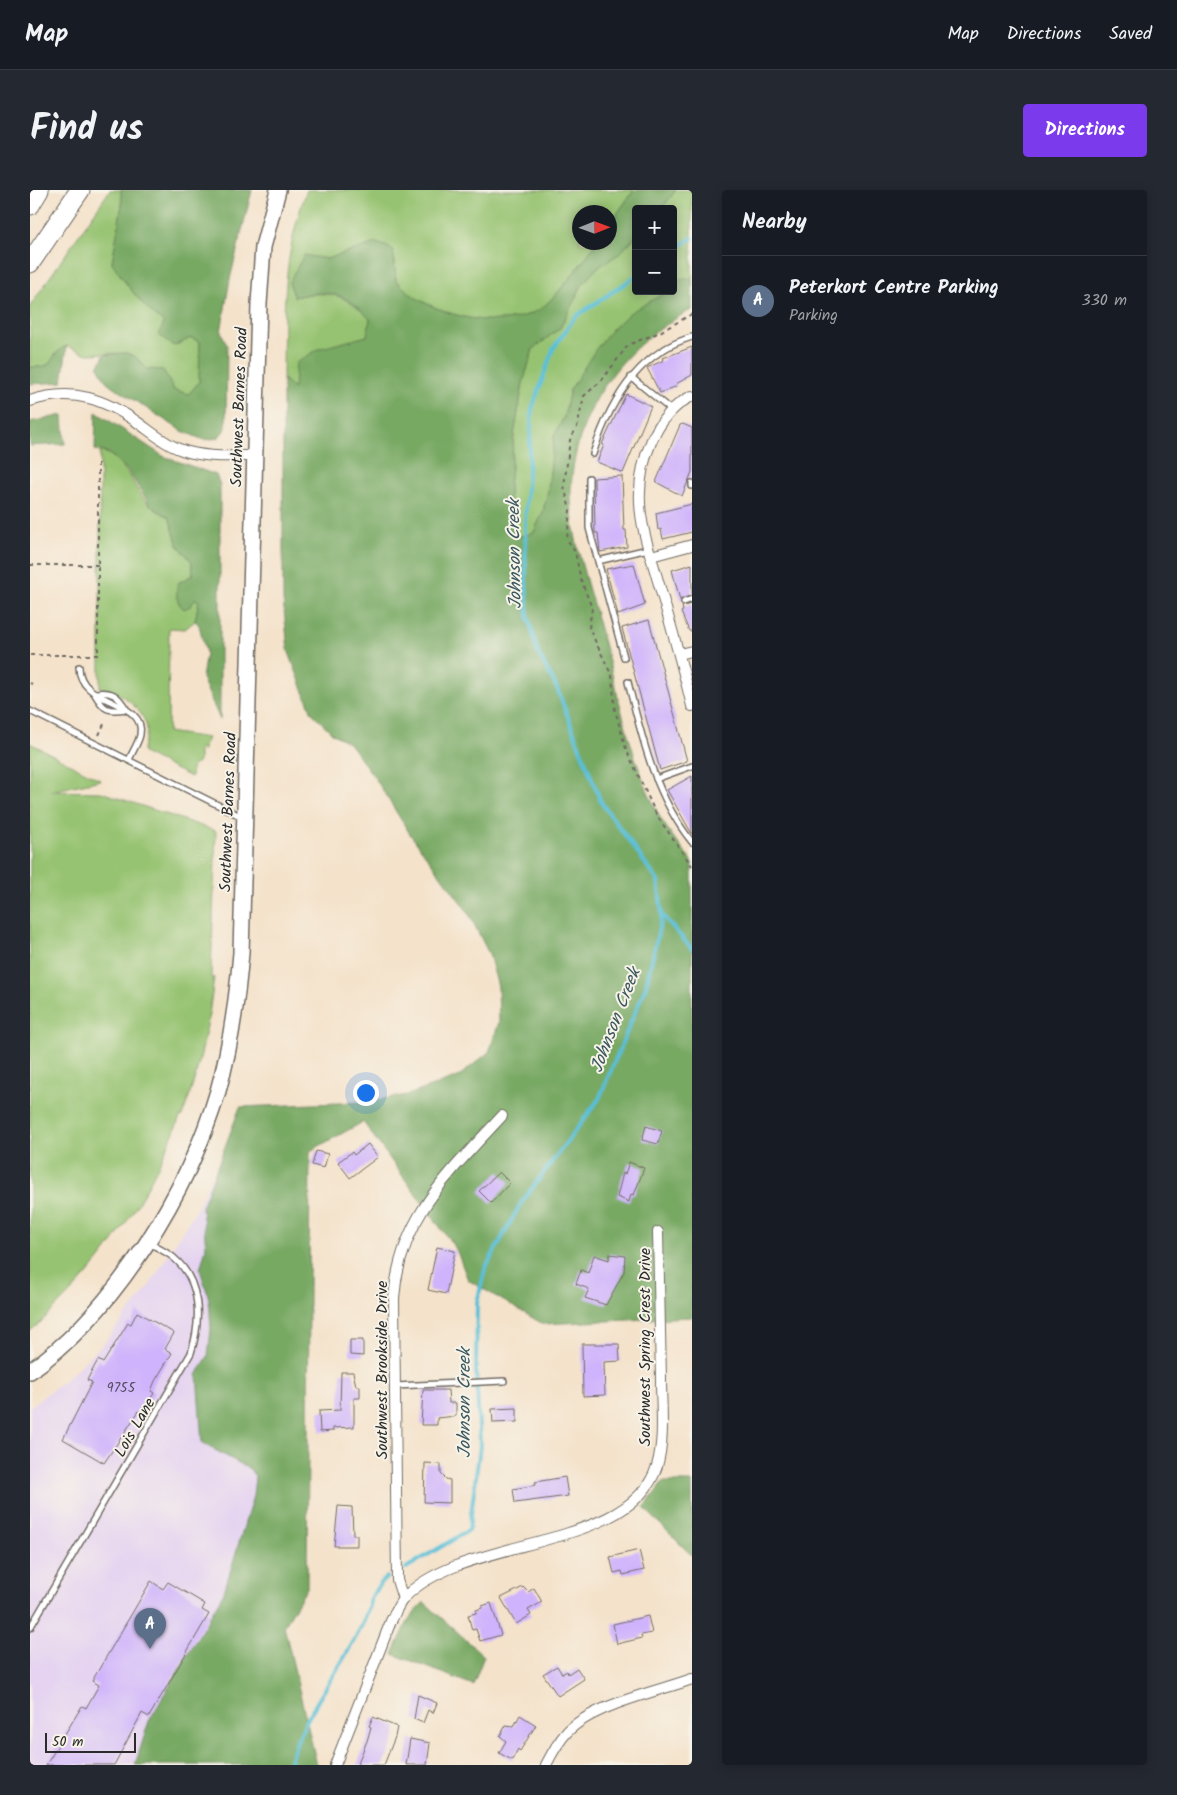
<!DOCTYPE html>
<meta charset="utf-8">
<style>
:root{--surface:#171b24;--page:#242831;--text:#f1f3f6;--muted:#9ea1a6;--line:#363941;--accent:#7c3aed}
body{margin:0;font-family:Kalam,sans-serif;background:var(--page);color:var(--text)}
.controls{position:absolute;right:15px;top:15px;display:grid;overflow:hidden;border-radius:5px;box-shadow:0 2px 12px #0003}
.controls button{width:45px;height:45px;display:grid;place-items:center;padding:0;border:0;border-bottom:1px solid var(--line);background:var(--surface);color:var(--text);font:25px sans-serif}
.compass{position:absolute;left:542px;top:15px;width:45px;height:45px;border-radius:50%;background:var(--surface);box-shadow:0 2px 12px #0003;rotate:89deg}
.scale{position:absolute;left:15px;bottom:12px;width:91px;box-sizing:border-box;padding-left:5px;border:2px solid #2b2b2b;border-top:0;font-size:14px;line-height:18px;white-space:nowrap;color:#2b2b2b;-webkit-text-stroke:4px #f7f3e8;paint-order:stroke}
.you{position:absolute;left:335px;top:902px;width:18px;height:18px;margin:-12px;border:4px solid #fff;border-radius:50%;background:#1a73e8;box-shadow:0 0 0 8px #1a73e833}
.badge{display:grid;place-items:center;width:32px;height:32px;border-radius:50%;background:var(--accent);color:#fff;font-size:16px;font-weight:700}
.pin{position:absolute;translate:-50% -41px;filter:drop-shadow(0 1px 2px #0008)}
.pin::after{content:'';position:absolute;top:26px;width:18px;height:15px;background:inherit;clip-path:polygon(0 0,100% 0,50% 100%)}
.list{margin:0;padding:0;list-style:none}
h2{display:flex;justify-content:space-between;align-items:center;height:65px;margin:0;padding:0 20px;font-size:21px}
h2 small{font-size:16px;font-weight:400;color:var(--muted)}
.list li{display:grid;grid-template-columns:32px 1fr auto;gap:15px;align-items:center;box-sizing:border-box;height:90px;padding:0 20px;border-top:1px solid var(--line)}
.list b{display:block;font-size:19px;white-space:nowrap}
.list p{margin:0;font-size:16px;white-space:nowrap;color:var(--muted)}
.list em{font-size:16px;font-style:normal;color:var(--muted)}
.map{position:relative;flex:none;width:662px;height:1575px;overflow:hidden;border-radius:5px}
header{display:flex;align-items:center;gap:30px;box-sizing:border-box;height:70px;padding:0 25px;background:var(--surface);border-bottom:1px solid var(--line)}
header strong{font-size:24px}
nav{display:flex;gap:28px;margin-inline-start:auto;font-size:18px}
.intro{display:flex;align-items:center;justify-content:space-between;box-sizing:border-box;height:120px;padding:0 30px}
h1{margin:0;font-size:35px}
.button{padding:12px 22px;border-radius:5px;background:var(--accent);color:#fff;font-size:18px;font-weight:700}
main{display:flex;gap:30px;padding:0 30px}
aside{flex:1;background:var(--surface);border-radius:5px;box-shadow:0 2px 12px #0003}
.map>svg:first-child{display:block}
.built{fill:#e5d3f1}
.green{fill:#96c371;stroke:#60774e}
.forest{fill:#78a963;stroke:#526a47}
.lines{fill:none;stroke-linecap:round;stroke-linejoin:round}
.stream{stroke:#59bfd7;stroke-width:4}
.building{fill:#cfb3fc}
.service-casing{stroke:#716b63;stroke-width:8}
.minor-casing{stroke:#716b63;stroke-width:12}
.secondary-casing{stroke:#716b63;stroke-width:18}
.motorway-casing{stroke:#716b63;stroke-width:21}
.path{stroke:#716b63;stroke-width:2;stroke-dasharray:4 4;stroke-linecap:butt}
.service{stroke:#fff;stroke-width:5}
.minor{stroke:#fff;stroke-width:10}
.secondary{stroke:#fff;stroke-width:15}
.motorway{stroke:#fff;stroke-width:19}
.labels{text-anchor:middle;stroke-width:4;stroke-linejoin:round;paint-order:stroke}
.number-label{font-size:14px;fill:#544d5f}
.street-label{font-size:16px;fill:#2b2b2b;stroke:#f7f3e8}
.water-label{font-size:18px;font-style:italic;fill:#39575f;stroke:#f7f3e8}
</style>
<header>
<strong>Map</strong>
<nav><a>Map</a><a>Directions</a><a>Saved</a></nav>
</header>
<div class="intro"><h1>Find us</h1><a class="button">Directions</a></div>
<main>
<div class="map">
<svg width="662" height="1575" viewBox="0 0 662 1575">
<rect width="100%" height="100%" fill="#f7f3e8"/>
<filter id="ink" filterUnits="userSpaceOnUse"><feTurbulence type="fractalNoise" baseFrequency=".02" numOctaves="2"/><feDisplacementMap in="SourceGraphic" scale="10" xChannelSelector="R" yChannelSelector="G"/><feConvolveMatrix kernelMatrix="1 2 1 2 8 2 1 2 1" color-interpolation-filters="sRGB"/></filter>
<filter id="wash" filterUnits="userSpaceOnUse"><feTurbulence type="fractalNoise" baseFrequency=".0096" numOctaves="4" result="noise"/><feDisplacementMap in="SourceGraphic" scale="20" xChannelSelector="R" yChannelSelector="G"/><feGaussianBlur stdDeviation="1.12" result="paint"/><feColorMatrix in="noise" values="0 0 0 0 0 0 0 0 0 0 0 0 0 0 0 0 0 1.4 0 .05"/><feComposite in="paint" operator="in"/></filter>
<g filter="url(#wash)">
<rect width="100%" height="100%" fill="#f4e2ca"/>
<!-- built -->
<polygon class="built" points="210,917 172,1017 176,1058 170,1079 179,1109 181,1139 178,1166 167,1185 172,1253 220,1279 225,1287 223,1306 194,1402 119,1531 105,1575 0,1575 0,1217 35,1190 72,1155 116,1101 166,1020 188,973"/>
<!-- green -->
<g class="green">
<path d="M 80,0 L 91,0 L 92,15 L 82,73 C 111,116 124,129 170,152 L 169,192 L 159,204 L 144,200 L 133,180 L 117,179 L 112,177 L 106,167 L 96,163 L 57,164 L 37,156 C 16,165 29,179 0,177 L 0,116 Z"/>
<path d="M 277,0 L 604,0 L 580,34 L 580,22 L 550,22 L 550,52 L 567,53 C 555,68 523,113 507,121 C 470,139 424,129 390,110 C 381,106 374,97 366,91 L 363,60 L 346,53 L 297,69 L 274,66 L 264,107 C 299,100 314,103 340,129 L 337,146 L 322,151 L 264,199 L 253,189 C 254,120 252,66 277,0 Z"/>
<polygon points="646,0 662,0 662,88 649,90 643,96 643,19 631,19"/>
<polygon points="606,46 606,101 638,101 550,186 540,200 534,227 524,246 518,301 513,322 504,342 495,346 487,346 481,338 479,296 484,245 493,193 503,159 530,138 552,95 566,78 589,64"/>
<path d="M 70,261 C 98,268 102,301 122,317 C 127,321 134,324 139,327 L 148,355 L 162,372 L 163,385 L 148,393 L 169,411 L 165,431 L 155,439 L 139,438 L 138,542 L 178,548 L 172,561 L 169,557 L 169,572 L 162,577 L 161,587 L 113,563 C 112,555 117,548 117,540 C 116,521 88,498 70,498 Z"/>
<path d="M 0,553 L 71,590 L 21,601 L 71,602 L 186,641 L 181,787 L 184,787 C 179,835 169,881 152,927 L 150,927 C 122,998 83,1062 28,1115 C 19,1124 10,1134 0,1141 Z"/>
</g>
<!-- forest -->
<g class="forest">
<path d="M 91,0 L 222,0 L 200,89 L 191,142 L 197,155 L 196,238 L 188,248 L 174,250 L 152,241 L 82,196 L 76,191 L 68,177 L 74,165 L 96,163 L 106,167 L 117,179 L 133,180 L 144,200 L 159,204 L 169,192 L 170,152 L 161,148 L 144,156 L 129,145 L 134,133 C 112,117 97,95 82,73 L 92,15 Z"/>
<path d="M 604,0 L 646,0 L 631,19 L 606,19 L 606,46 L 589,64 L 566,79 L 552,95 L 530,138 L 503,159 L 493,193 L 484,245 L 479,297 L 481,338 L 487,346 L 495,346 L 504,342 L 513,322 L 518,301 L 524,246 L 534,227 L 540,200 L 566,159 L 582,139 L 601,122 L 638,101 L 643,101 L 643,96 L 649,90 L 662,88 L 662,120 C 653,123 644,130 636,135 C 580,171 544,232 541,299 C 540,346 557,390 569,435 C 588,500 599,570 631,629 C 640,644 652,658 662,672 L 662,1127 L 513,1134 L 438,1090 L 426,1059 L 333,932 L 280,961 L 277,1398 L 254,1436 L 287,1575 L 105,1575 L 119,1531 L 194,1402 L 223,1306 L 225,1287 L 220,1279 L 172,1253 L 167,1185 L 178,1166 L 181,1139 L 179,1109 L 170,1079 L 176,1058 L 172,1017 L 210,917 L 333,912 L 378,905 L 428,887 L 459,862 L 469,832 L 468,797 L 459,764 L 438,722 L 380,644 L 345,588 L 318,552 L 303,544 L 282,523 L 258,460 L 253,409 L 253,189 L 264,199 L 266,173 L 288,159 L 337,146 L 340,129 C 314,102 301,99 264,107 L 259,92 L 274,65 L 297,69 L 346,53 L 363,59 L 366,91 C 374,97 381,106 390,110 C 424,129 470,139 507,121 C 523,113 555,68 567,53 L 580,52 L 580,34 Z"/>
<path d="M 37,156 L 32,192 L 0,194 L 0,177 C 29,179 16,165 37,156 Z"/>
<path d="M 66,222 L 133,266 L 186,285 L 190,295 L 190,530 L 172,488 L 176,463 L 169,435 L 165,431 L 169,411 L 165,409 L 161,416 L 154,419 C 145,412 146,403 148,393 L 163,385 L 162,372 L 148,355 L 139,327 L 121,316 L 97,280 L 79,263 L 65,260 Z"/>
<polygon points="33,225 35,254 0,256 0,232"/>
<polygon points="633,1292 662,1292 662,1366 614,1318"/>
<polygon points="394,1412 454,1466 443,1495 363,1464 379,1429"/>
</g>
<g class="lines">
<!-- stream -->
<g class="stream">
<polyline points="643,61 662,48"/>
<polyline points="632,725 662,759"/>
<polyline points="376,1378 439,1340 450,1256 446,1180 447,1113 455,1079 491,1013 569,909 616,796 632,725 628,691 571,612 526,496 508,463 498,426 496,389 495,331 502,219 523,159 545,127 606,86"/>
<path d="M 259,1575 C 272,1525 309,1483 331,1437 C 341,1416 338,1404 357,1387"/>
</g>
</g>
<g id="blocks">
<!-- building -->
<g class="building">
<polygon points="662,157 662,185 646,194 647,196 630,203 617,178 634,170 633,168"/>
<polygon points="596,204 621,216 593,283 567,272 574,255 572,254"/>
<polygon points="653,234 662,238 662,282 652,306 626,292 650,235"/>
<polygon points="592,286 594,340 596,340 597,357 570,362 568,343 565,343 564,288"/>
<polygon points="662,314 662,342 633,349 631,339 628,340 626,323"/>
<polygon points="604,374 615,415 588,425 576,379"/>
<polygon points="662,374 662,405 650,410 642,380"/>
<polygon points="662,414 662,441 659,441 651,422 653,421 652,416"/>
<polygon points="619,430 657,571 630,580 592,438"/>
<polygon points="662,586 662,644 637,600"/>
<polygon points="616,936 632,941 628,954 612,950"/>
<polygon points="338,954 348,967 320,988 308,972 322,962 324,965"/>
<polygon points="286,961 298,964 294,978 282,975"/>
<polygon points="599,972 614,978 604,1005 601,1004 599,1012 587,1007 593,983 595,984"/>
<polygon points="469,982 480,993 461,1013 449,1001"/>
<polygon points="407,1057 425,1061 416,1104 398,1100"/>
<polygon points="579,1064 595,1066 594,1082 576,1115 555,1108 559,1099 546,1094 551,1080 558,1083 564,1065 579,1070"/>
<polygon points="107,1122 144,1143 135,1159 142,1163 125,1191 121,1201 124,1203 113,1223 109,1221 74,1273 33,1249 62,1192 57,1190 68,1170 73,1173 98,1133 101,1134"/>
<polygon points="320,1150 333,1150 333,1166 320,1165"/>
<polygon points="552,1154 589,1154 590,1171 574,1172 575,1205 553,1206"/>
<polygon points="311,1182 323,1182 326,1196 330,1196 330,1208 324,1208 324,1237 303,1238 303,1241 290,1242 289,1221 310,1220"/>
<polygon points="393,1200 418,1200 419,1213 426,1213 426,1226 407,1228 407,1235 391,1235"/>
<polygon points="487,1218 487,1232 463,1233 462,1219"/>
<polygon points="395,1273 411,1274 411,1284 416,1289 420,1290 420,1313 394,1312"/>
<polygon points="535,1287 538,1306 485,1313 483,1299 506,1295 505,1292"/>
<polygon points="308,1316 322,1317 323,1345 327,1345 327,1356 304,1356"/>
<polygon points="609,1360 614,1380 593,1385 592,1381 584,1383 580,1367"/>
<polygon points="121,1391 133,1399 138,1392 175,1414 172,1420 179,1424 119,1527 112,1523 84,1575 16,1575 52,1516 56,1518 69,1495 62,1491"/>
<polygon points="493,1397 498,1402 504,1398 512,1412 498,1420 501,1425 486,1434 471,1408"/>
<polygon points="461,1413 471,1445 450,1451 446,1439 442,1440 438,1425 446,1423 446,1420 452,1418 452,1416"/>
<polygon points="618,1426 622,1443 611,1445 612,1448 587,1454 583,1434"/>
<polygon points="527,1476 532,1484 537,1481 538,1484 547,1478 554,1489 528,1506 513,1484"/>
<polygon points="388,1505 407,1513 403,1523 398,1520 393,1533 384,1529"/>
<polygon points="490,1525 506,1535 490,1561 488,1559 482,1570 469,1563 476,1551 470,1546 476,1535 484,1536"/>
<polygon points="343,1527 367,1537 365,1547 354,1575 327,1575 337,1551 341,1537 339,1536"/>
<polygon points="380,1549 400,1553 397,1575 376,1575"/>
</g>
</g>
</g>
<g filter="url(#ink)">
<use href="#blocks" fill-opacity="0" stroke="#716b63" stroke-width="1"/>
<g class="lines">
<!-- service casing -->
<g class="service-casing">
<g id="service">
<polyline points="601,187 641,220"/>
<path d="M 563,264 C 579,213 607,163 662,147"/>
<polyline points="559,288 559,338 594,467"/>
<polyline points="662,293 662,296"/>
<polyline points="568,371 618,359"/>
<polyline points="654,412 662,409"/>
<path d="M 49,477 C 49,516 117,509 110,545 C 108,554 102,562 99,570"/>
<path d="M 598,492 C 612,548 625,606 662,652"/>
<path d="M 64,503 C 74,520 77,522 96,519"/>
<path d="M 66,503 C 82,501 88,505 96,519"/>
<polyline points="0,521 212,627"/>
<polyline points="626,589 662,576"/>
<polyline points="365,1196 474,1191"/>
<path d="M 0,1438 L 161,1163 C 171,1131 172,1092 144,1068 C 137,1062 127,1058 120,1053"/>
</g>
</g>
<!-- minor casing -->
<g class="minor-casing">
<g id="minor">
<path d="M 662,206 C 625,224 608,273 610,313 C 611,339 621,366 628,391 C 640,432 652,474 662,516"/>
<path d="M 0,211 C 43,197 75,209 110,234 C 124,244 137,255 152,260 C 175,268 200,266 224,266"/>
<polyline points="621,366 662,355"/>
<polyline points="649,464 662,461"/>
<path d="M 373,1409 L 367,1390 L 364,1108 C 370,1026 420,983 472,926"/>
<path d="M 305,1575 L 361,1431 C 365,1424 368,1414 374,1408 C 432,1345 601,1362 627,1276 C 635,1249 631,1217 631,1189 C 630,1140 629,1091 628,1042"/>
<path d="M 516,1575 C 522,1563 528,1552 537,1542 C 563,1515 626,1502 662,1489"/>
</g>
</g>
<!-- secondary casing -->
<g class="secondary-casing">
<path id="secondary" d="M 0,1181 C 85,1122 159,1000 188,901 C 201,856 207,810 211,763 L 229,114 L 233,57 L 248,0"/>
</g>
<!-- motorway casing -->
<g class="motorway-casing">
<g id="motorway">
<polyline points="0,15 9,0"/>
<polyline points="0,73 50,0"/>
</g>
</g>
<!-- path -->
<g class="path">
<polyline points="662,124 630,142 598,155 572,190 554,206 547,237 540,250 534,296 540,320 537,349 545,362 551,390 562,418 559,438 582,486 585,520 596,559 627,626 662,676"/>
<polyline points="0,375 68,375"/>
<polyline points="0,465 68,465 68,273"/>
<polyline points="0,493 2,494"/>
<polyline points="69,545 74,534"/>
</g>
<!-- service -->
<use href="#service" class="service"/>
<!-- minor -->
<use href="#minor" class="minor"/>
<!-- secondary -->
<use href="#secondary" class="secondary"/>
<!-- motorway -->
<use href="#motorway" class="motorway"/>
</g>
</g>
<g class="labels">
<!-- number labels -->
<g class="number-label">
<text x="91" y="1202">9755</text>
</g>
<!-- street labels -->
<g class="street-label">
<text transform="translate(208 217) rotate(-88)" y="6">Southwest Barnes Road</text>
<text transform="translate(197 622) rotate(-88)" y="6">Southwest Barnes Road</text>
<text transform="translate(614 1157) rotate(-90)" y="6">Southwest Spring Crest Drive</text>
<text transform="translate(351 1180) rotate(-90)" y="6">Southwest Brookside Drive</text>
<text transform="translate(104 1237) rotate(-60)" y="6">Lois Lane</text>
</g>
<!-- water labels -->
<g class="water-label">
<text transform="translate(484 364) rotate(-91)" y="6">Johnson Creek</text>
<text transform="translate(585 830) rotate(-69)" y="6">Johnson Creek</text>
<text transform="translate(434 1213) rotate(-90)" y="6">Johnson Creek</text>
</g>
</g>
</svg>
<div class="controls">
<button>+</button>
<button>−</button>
</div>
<svg class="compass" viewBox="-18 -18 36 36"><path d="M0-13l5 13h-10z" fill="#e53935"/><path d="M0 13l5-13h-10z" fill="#9ea1a6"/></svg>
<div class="scale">50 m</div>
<div class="you"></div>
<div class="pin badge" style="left:120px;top:1459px;background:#5c6f8a">A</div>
</div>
<aside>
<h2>Nearby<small></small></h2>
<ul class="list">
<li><span class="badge" style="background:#5c6f8a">A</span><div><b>Peterkort Centre Parking</b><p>Parking</p></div><em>330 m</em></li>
</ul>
</aside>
</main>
